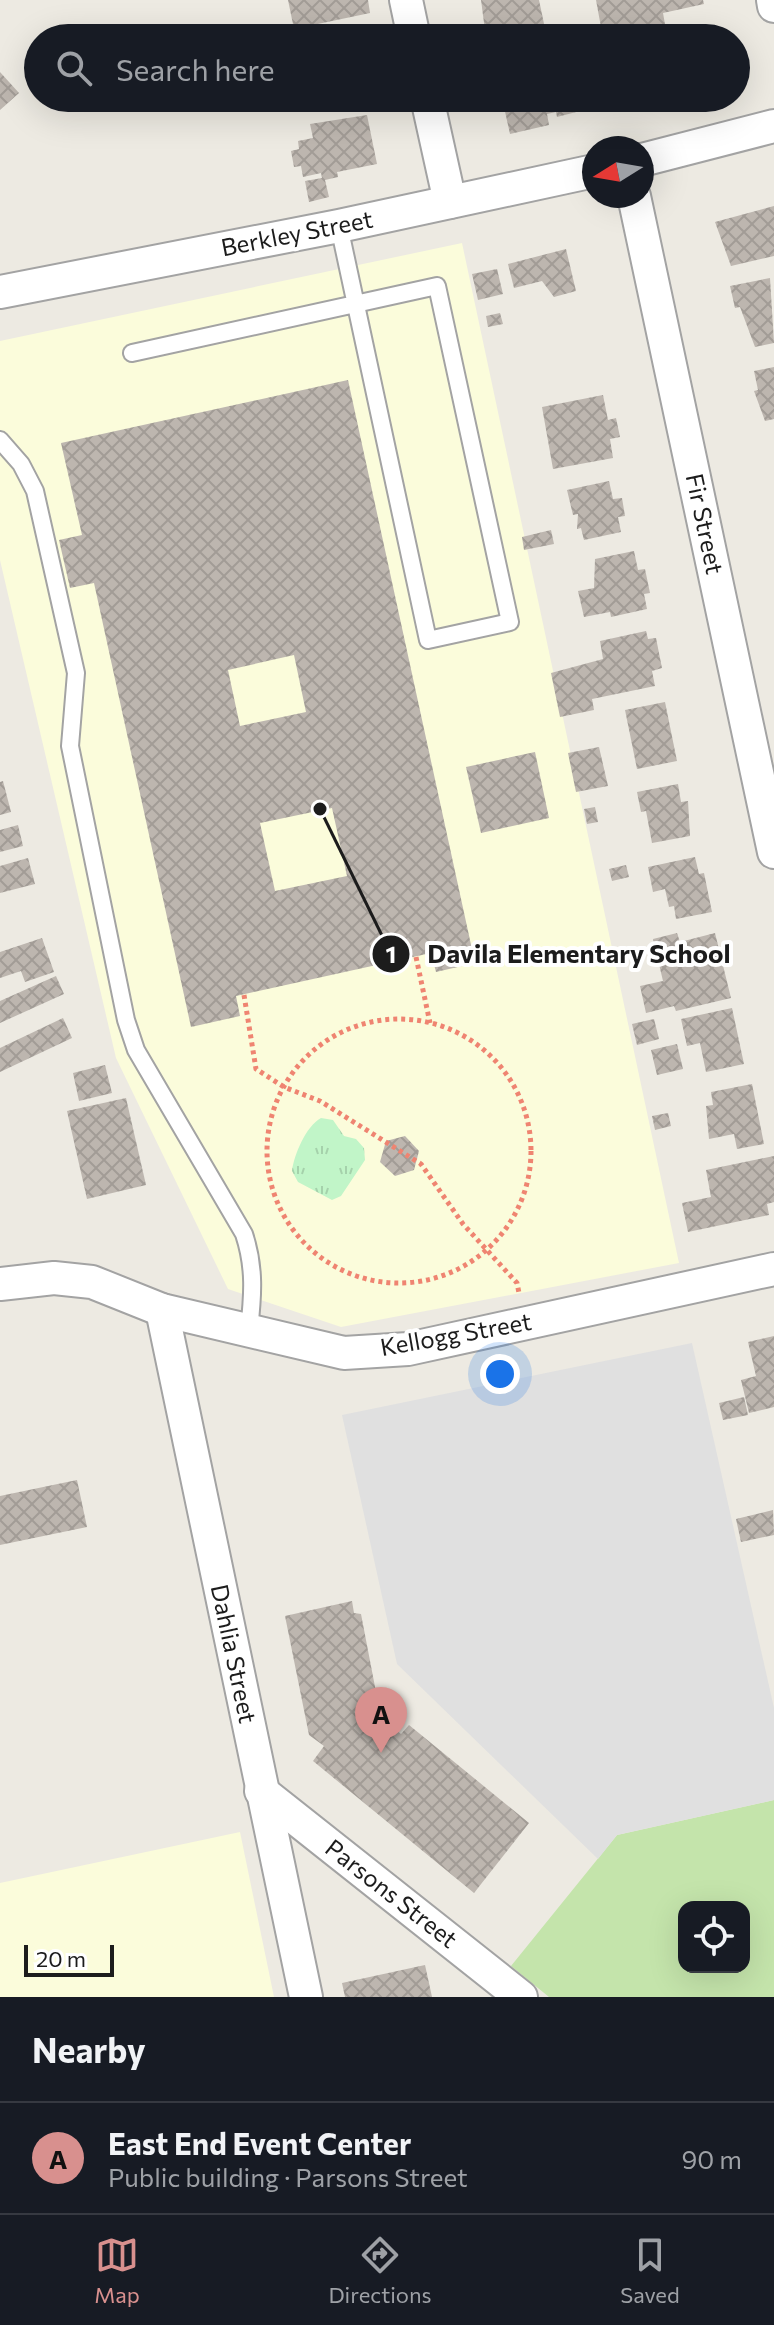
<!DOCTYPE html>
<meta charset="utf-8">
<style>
:root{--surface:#171b24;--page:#242831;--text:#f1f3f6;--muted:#9ea1a6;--line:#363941;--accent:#d8908e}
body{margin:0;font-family:Commissioner,sans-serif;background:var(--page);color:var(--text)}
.controls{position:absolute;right:24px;bottom:24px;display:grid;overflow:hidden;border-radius:16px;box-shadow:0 8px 32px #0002}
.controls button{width:72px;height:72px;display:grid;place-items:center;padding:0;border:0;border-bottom:2px solid var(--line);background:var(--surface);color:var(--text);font:40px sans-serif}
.compass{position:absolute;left:582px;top:136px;width:72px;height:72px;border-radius:50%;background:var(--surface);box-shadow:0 8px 32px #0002;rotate:259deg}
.scale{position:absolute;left:24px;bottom:20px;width:90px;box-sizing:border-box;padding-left:8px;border:4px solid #1c1c1c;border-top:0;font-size:22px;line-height:28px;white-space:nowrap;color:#1c1c1c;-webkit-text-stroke:6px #fff;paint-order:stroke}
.you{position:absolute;left:500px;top:1374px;width:28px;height:28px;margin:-20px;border:6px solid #fff;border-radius:50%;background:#1a73e8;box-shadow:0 0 0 12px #1a73e833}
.badge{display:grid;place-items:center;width:52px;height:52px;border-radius:50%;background:var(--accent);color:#111;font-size:26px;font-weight:700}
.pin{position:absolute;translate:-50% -66px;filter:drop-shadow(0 2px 4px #0008)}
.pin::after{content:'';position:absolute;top:42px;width:28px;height:24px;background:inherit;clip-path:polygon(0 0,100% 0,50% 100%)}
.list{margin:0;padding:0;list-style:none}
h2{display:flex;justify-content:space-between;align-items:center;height:104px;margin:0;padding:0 32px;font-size:34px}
h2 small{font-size:26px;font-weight:400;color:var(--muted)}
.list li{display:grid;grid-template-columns:52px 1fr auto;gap:24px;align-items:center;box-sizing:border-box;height:112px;padding:0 32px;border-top:2px solid var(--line)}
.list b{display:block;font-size:30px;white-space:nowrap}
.list p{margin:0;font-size:26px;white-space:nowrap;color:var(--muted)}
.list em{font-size:26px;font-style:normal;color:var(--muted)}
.icon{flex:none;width:44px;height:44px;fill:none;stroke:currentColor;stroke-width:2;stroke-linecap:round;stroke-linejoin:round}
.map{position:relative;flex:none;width:774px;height:1997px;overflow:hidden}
.search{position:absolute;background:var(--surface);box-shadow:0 8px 32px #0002;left:24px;right:24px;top:24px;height:88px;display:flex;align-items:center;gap:20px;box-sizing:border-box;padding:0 28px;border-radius:44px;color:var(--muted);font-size:30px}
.sheet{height:216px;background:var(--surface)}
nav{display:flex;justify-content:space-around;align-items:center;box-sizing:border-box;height:112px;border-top:2px solid var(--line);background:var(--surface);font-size:22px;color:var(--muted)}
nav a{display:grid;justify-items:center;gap:4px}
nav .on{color:var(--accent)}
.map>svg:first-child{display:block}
.education{fill:#fbfcdb}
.grass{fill:#c4e4ab;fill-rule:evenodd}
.park{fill:url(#park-tufts)}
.parking{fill:#e0e0e0}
.building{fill:url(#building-cross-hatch);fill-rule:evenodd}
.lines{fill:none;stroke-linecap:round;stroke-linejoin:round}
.service-casing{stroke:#a3a3a3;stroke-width:20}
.minor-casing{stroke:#a3a3a3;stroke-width:36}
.path{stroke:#ef8471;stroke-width:5;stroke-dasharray:4 4;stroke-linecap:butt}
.service{stroke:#fff;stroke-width:16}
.minor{stroke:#fff;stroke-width:32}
.labels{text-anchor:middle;stroke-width:8;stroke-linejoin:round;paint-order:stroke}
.street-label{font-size:24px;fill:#1c1c1c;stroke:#fff}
.leader{fill:none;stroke:#1c1c1c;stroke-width:3}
.callout-dot{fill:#1c1c1c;stroke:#fff;stroke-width:3}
.mark-label{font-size:24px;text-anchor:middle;font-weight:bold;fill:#fff}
.callout-label{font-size:26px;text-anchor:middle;font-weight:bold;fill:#1c1c1c;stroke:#fff;stroke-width:8;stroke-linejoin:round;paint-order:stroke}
</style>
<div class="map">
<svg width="774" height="1997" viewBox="0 0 774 1997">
<defs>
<pattern id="park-tufts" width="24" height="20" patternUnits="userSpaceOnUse" patternTransform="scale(2)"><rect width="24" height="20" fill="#c1f5c8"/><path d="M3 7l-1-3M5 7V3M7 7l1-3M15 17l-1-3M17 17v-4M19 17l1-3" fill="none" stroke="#a5d1ab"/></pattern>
<pattern id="building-cross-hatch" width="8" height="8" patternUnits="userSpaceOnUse" patternTransform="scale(2)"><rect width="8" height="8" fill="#bdb6af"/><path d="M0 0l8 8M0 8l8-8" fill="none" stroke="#a29c96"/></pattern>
</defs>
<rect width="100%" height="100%" fill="#edeae2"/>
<!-- education -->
<g class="education">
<polygon points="462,243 679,1263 341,1327 228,1289 116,1058 0,560 0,341"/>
<polygon points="240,1832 274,1997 0,1997 0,1883"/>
</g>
<!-- grass -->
<path class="grass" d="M 774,1800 L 774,1997 L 549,1997 L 511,1966 L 617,1835 ZM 684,1907 L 744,1907 L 744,1967 L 684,1967 Z"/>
<!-- park -->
<path class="park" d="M 321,1118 L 333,1120 L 344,1136 L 356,1139 L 364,1148 L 365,1160 L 341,1196 L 332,1200 L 298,1182 L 292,1171 C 294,1155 306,1126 321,1118 Z"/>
<!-- parking -->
<polygon class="parking" points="692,1343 774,1708 774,1800 617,1835 598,1859 397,1664 342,1415"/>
<!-- building -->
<g class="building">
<polygon points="288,0 368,0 370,13 294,29"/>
<polygon points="481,0 539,0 547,38 486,38"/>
<polygon points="596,0 703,0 704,4 663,13 666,30 627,38 603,38"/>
<polygon points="346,27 348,38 308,38 307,37"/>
<polygon points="0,72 19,93 0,110"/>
<polygon points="502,98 577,98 580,111 557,117 556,112 547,114 549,125 510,134"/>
<polygon points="367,115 377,164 337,172 338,177 325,180 329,197 309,202 305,181 322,178 321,173 303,177 301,166 294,167 291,151 299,149 298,141 313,138 310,124"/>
<polygon points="774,206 774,256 731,266 715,222"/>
<polygon points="566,249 576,291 554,297 542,281 514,288 508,264"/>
<polygon points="497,269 503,294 478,300 472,274"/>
<polygon points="770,278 774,343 755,347 740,307 735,308 730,286"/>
<polygon points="500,313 503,324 488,327 486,316"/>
<polygon points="774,367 774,419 765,421 754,391 758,390 754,371"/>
<path d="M 348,380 L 475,963 L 436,972 L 431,953 L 236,996 L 240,1016 L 191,1027 L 94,583 L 70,588 L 59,540 L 82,535 L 61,443 ZM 294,655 L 306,712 L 240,726 L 228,670 ZM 332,808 L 347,876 L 275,891 L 260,823 Z"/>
<polygon points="603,395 608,420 616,418 620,437 610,439 613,458 553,469 542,407"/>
<polygon points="609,481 613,499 622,498 625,516 618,517 621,532 584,540 581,528 577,529 578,514 573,515 567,490"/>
<polygon points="551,530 554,544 524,550 522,537"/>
<polygon points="634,551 638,570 645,569 650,593 644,594 647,609 611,617 610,612 584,617 578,591 594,588 595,559"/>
<polygon points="646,631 648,639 656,638 662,668 652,671 655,686 592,699 594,710 560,717 551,673 603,659 600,641"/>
<polygon points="665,702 677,761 637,769 625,710"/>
<polygon points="599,747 608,786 576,792 568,753"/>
<polygon points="535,752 549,818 481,833 466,767"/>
<polygon points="3,781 11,812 0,815 0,782"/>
<polygon points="678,784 681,802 688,801 690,836 652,843 646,811 641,812 637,792"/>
<polygon points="595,807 598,822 587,824 584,809"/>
<polygon points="18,825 23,846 0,852 0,830"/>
<polygon points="695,857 699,874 704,873 712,912 676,919 674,906 669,907 665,889 653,892 648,867"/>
<polygon points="28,858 35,884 0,893 0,866"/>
<polygon points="626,865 629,877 612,881 609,869"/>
<polygon points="677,933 680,942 715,933 731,998 676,1011 674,1006 646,1013 640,986 663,981 653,939"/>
<polygon points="42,938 54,972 25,982 21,971 0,978 0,952"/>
<polygon points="56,976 64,994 0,1023 0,1001"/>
<polygon points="732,1008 744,1064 706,1072 700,1043 687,1046 681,1019"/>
<polygon points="63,1018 72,1038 0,1072 0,1048"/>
<polygon points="654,1019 659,1039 637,1045 632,1024"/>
<polygon points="677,1044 683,1069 657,1075 651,1050"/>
<polygon points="105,1065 112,1093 79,1101 73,1073"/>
<polygon points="752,1084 764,1144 737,1149 734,1134 709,1139 706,1106 713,1105 711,1092"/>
<polygon points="126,1098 146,1185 87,1199 67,1111"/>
<polygon points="668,1113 671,1126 655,1130 652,1116"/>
<polygon points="405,1136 419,1151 414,1170 395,1176 380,1162 386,1141"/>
<polygon points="774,1156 774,1202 767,1204 769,1215 688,1232 682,1203 711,1197 706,1170"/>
<polygon points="774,1336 774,1407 749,1413 741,1380 756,1376 748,1342"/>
<polygon points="744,1397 748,1415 723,1420 719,1403"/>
<polygon points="77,1480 87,1527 0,1545 0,1496"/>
<polygon points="773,1510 774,1535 741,1542 736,1519"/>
<polygon points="352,1601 354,1613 361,1614 381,1718 401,1734 409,1725 529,1823 474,1893 313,1761 324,1746 309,1735 285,1616"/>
<polygon points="425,1965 432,1997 345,1997 342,1983"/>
</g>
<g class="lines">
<!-- service casing -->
<g class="service-casing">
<g id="service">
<polyline points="132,353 437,286 510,622 428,640 339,226"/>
<path d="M 0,440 L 21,464 L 35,491 L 76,673 L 70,746 L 126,1020 L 136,1050 L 244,1234 C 255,1267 253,1295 249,1330"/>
</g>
</g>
<!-- minor casing -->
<g class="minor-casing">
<g id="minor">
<polyline points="406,0 414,38"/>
<polyline points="773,0 774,6"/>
<polyline points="427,98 450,202"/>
<polyline points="642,160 774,126"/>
<polyline points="634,196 774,852"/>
<polyline points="0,292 339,226 594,171"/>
<polyline points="0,1284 54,1278 92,1282 162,1310 344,1353 408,1349 774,1269"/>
<polyline points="162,1310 306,1997"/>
<polyline points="261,1791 521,1997"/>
</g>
</g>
<!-- path -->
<g class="path">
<polyline points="416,957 430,1023"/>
<polyline points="244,995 256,1069 284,1087 320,1101 421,1164 463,1224 517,1283 519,1293"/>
<circle cx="399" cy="1151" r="132"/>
</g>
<!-- service -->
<use href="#service" class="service"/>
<!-- minor -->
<use href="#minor" class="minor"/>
</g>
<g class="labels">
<!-- street labels -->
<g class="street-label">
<text transform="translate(297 234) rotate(-11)" y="8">Berkley Street</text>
<text transform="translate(704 524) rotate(78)" y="8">Fir Street</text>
<text transform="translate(456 1335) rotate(-10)" y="8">Kellogg Street</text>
<text transform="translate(233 1654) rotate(78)" y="8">Dahlia Street</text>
<text transform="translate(391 1894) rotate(38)" y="8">Parsons Street</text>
</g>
</g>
<!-- callouts -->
<path class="leader" d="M320 809L391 954"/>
<g class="callout-dot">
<circle cx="320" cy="809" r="8"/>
<circle cx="391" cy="954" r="20"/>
</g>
<g class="mark-label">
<text x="391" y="963">1</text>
</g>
<g class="callout-label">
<text x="579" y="963">Davila Elementary School</text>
</g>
</svg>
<div class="controls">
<button><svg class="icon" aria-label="locate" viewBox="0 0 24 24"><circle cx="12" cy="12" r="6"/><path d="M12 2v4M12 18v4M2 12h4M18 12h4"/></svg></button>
</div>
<svg class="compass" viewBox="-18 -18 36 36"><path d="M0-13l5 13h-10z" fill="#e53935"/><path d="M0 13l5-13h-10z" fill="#9ea1a6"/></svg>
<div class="scale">20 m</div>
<div class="you"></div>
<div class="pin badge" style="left:381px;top:1753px">A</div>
<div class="search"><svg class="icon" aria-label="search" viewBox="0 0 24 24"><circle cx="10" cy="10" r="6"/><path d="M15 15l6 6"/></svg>Search here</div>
</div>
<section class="sheet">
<h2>Nearby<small></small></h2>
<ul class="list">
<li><span class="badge">A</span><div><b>East End Event Center</b><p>Public building · Parsons Street</p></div><em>90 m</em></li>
</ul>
</section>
<nav>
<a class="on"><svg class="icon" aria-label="map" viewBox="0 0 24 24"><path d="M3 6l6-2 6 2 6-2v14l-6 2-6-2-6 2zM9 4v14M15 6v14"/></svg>Map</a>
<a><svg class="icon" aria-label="directions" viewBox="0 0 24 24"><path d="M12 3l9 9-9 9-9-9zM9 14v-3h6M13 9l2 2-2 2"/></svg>Directions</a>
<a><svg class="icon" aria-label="saved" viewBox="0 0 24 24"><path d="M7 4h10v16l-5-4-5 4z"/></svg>Saved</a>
</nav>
